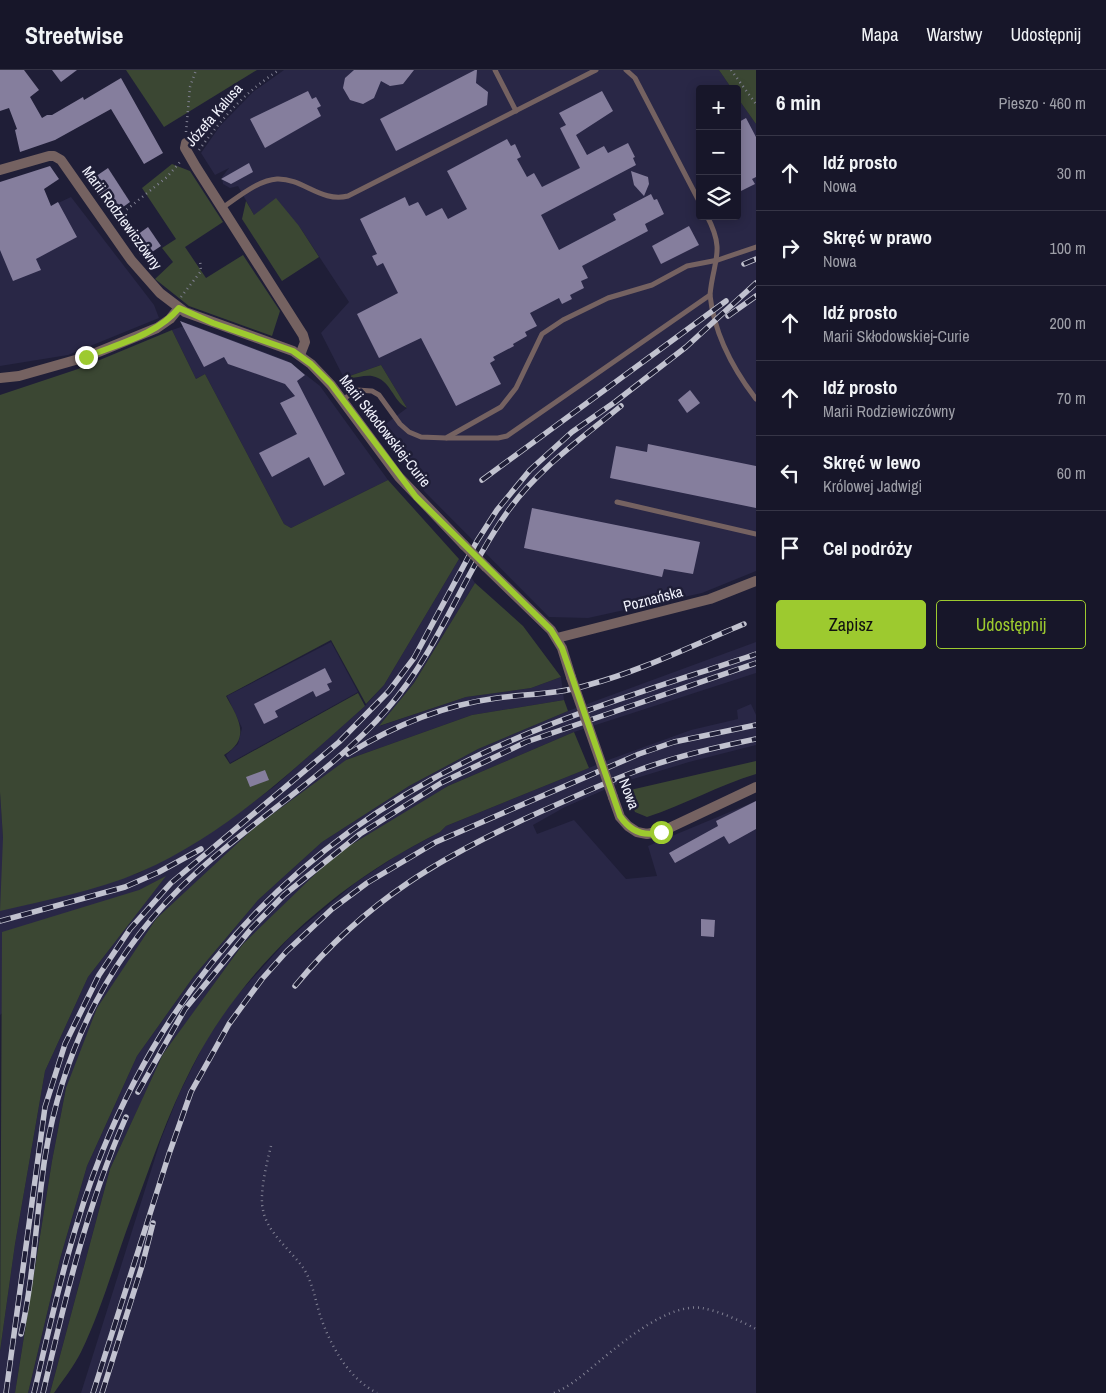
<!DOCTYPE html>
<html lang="pl">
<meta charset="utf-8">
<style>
:root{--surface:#171629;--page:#201f31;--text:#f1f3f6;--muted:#9e9fa8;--line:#363546;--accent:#9dca2f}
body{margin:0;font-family:"Archivo Narrow",sans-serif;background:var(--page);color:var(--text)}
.controls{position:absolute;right:15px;top:15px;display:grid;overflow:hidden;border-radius:5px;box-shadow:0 2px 12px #0003}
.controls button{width:45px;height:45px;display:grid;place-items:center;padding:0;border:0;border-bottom:1px solid var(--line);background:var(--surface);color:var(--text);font:25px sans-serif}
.stop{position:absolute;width:15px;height:15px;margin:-11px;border:4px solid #9dca2f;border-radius:50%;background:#fff}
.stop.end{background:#9dca2f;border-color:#fff;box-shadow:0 1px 5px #0008}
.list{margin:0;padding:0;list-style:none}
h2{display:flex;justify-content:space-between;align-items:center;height:65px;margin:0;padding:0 20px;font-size:21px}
h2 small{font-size:16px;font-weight:400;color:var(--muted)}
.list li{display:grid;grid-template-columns:32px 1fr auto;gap:15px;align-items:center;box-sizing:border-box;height:75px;padding:0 20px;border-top:1px solid var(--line)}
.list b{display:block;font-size:19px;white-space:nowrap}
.list p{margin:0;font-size:16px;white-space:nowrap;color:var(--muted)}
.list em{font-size:16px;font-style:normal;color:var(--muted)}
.actions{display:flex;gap:10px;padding:15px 20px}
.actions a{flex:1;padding:11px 0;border:1px solid var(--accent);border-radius:5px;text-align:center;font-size:18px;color:var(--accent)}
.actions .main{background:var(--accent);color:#111}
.icon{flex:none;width:28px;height:28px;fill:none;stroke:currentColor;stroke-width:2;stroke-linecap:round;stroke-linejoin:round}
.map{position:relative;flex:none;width:756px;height:1323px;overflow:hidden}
header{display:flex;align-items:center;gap:30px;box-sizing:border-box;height:70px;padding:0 25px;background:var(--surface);border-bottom:1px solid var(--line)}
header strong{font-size:24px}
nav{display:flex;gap:28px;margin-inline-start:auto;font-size:18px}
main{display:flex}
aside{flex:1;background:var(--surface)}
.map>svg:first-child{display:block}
.built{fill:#292746}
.green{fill:#3b4733}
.building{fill:#857e9d}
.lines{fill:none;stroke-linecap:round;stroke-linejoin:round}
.path{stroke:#818193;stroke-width:2.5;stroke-dasharray:1 4;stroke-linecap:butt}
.lane{stroke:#756261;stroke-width:5}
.street{stroke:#756261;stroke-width:10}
.rail-casing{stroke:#c1c2cf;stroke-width:5.5}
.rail{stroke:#1f1e37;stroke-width:4;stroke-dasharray:11;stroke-linecap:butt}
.street-bridge{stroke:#756261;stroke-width:10}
.route{stroke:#9dca2f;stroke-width:6}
.labels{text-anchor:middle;stroke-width:5;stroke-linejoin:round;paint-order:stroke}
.street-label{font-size:15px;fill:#f1f2fc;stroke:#1f1e37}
</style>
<header>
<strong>Streetwise</strong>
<nav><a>Mapa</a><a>Warstwy</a><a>Udostępnij</a></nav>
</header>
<main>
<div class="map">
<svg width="756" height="1323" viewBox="0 0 756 1323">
<rect width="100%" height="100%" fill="#1f1e37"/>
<!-- built -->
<g class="built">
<polygon points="284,0 719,0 732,19 700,19 700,146 737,146 737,27 756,54 756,501 702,523 588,548 549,547 425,422 379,359 407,338 381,295 344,308 321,263 349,232 299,156 254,145 238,116 230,118 223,114 222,107 229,98 215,105 201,83 220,56 253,22"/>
<polygon points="71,127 154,235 159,248 68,285 0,296 0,160"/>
<polygon points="190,254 288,291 320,316 388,410 291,458 284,454 205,304 196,309 172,260"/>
<polygon points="459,489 475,513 414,613 380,656 466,627 531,618 561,607 564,630 472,645 346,690 66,1018 52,1091 15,1323 0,1323 0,1281 15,1174 45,1001 88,907 165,807 139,820 0,945 0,722 3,768 25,835 139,803 218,758 275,716 365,636 384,615"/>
<polygon points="331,572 358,622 230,693 226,685 238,674 242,658 227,626"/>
<polygon points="756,572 756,603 574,662 448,716 243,874 163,985 110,1099 50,1323 28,1323 60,1189 87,1096 137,986 194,906 258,830 322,772 409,716 478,679 568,641"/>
<polygon points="751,634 756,645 756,675 689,692 620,713 565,737 533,755 537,764 574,750 626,809 657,806 648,776 756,731 756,1323 81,1323 161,1069 179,1024 205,972 232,931 289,868 355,813 399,784 440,762 446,756 611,689 691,660 738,649 737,640"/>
</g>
<!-- green -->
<g class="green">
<polygon points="126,0 257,0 164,57"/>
<polygon points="719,0 756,0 756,54 737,27 737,19 732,19"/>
<polygon points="172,94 190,101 223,152 185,177 206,208 243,185 280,241 272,266 189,236 155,209 173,192 162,178 176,169 142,118"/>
<polygon points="276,128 299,156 319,187 282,211 242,149 246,131 254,145"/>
<path d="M 172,260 L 196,309 L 205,304 L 284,454 L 291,458 L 388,410 L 459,489 L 384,615 L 366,634 L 331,570 L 226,626 C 238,648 252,668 224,685 L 230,694 L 358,623 L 365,636 C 296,697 226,765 140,802 C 96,821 46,830 0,841 L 3,768 L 0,722 L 0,325 L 78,299 Z"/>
<path d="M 381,295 L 407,338 C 392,331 392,310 372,306 C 363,305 354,309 344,308 Z"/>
<polygon points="475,513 523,556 561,607 531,618 466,627 379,656 414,613"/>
<polygon points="564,630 568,641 478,679 409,716 322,772 258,830 194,906 137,986 87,1096 60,1189 28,1323 15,1323 52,1091 66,1018 97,938 156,849 255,757 346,690 472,645"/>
<path d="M 574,662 L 589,698 L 446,756 L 440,762 C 337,813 245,894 192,997 C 167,1045 150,1097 131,1148 C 115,1191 101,1241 81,1282 C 74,1296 63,1310 54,1323 L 50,1323 L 110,1099 L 163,984 L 243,874 L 336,784 L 448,716 Z"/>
<path d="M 756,691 L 756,704 C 719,715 684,735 647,747 L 635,742 L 626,721 Z"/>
<polygon points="166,806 88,907 45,1001 15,1174 0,1281 2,862 139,820"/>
</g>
<!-- building -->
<g class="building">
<polygon points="0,0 24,0 39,20 30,27 42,48 47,45 52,45 83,27 84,30 121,8 163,83 144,94 111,39 55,70 20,82 15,60 17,59 9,38 0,41"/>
<polygon points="52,0 77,0 61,12"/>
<polygon points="354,0 414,0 403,14 390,16 381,11 374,28 363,34 350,30 343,18 345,8"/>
<polygon points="475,0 477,0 476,13 488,22 487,35 396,81 380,49"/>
<polygon points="308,21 312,29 316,27 321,36 317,38 321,46 265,78 250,49"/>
<polygon points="602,21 613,41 576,65 587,85 604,76 608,83 628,73 635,87 633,88 636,95 541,145 559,180 616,150 613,144 651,124 654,130 657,129 664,144 645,154 648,161 582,196 588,208 581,211 584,218 570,225 572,229 562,234 559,228 530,243 537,256 525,262 527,266 513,274 514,276 493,287 495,290 490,293 501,314 456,336 421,268 379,288 357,244 398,223 383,193 377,196 372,186 377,184 360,149 405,127 409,136 418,132 426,146 442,138 448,149 467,139 447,101 507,69 511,76 515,74 521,87 517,89 527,107 534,103 542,117 580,98 560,58 566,55 559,43"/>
<polygon points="746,48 756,67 756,107 752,109 755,114 737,123 737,53"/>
<polygon points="249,93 253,102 231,114 221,109"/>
<polygon points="50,96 59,109 44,119 51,136 58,132 77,167 36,189 41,200 13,211 0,180 0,112"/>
<polygon points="108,98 130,132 112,145 89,111"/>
<polygon points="631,101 648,107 649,114 644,126 634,115"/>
<polygon points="689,156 699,175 661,194 652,176"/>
<polygon points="148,157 161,176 143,188 130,170"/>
<polygon points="180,251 291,293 305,305 297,311 345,404 324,416 309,387 272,407 259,383 297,364 280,333 295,326 285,314 228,294 224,287 204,297"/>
<polygon points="690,320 700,333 687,343 678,330"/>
<polygon points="648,374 756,396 756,438 610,408 616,376 647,382"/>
<polygon points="532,438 700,472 693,504 664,499 662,507 524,478"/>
<polygon points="325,598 332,612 327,614 330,620 316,627 313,621 275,641 278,647 264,654 254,634"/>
<polygon points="265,700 269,710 250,717 246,707"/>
<polygon points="756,731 756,759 729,774 724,766 675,793 669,783 718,756 716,751"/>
<polygon points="701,849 715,850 714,867 701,866"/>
</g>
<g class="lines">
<!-- path -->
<g class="path">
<polyline points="731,0 756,34"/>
<polyline points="186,62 190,17 196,0"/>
<path d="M 199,80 C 224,46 244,23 279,0"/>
<polyline points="115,149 167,107 180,92"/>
<polyline points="181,227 201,201 200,190"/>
<path d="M 271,1076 C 267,1092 259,1124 263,1140 C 267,1163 291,1180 304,1199 C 313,1214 315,1229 320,1245 C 330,1275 348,1308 377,1323"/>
<path d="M 554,1323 C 573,1315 586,1302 601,1290 C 625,1270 669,1233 702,1238 C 719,1241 741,1251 756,1259"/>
</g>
<!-- lane -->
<g class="lane">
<polyline points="495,0 516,41"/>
<polyline points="626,0 635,8 700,133"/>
<path d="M 222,138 C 237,128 258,110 277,109 C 303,108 321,133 348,126 L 596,0"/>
<path d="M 710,225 C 714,263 733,299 756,329"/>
<polyline points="342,330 357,320 372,321 379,325 400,354 409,362 421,367 446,368 501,337 516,318 542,264 563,250 608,228 652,215 687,196 718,190 756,177"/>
<path d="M 447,368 L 498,368 L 507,366 L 710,225 C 713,190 726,182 707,146"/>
<polyline points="617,432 756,464"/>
</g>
<!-- street -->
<g class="street">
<polyline points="186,73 185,78 196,97 303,265 305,272 300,285"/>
<polyline points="0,100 49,86 54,86 61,90 131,190 160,223 185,242 293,281 311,294 331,315 399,407 464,475"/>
<polyline points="0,308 19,306 86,287 157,258 170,249 179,238"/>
<polyline points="486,497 551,560 562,578 571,607"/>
<polyline points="557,568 710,529 756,511"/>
<polyline points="613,727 620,747 628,756 637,762 647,764 665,760 756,717"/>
</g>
<!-- rail casing -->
<g class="rail-casing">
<g id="rail">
<polyline points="744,194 756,189"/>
<polyline points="728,246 756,226"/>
<polyline points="482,410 726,231"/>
<path d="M 348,684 C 393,656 445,635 497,628 C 528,624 558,624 588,615 C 641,601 693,575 744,554"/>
<polyline points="0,851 125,817 159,802 201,779"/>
<path d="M 295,916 C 366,830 442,786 542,741 C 574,727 606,712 639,700 C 677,686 717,677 756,669"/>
<polyline points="138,1022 185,939 251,859 284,825 360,764 441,713 526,672 756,593"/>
<path d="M 21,1264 C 34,1206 36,1146 45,1087 C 63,977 112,879 196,803 C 256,748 335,700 388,638 C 439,580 463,504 508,441 C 539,398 581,369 621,336"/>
<polyline points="6,1323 45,1037 65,974 99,905 130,859 171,813 339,672 389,621 414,588 477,471 497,440 530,400 572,362 615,332 686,277 756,213"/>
<path d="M 34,1323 C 53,1242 71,1159 102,1082 C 175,901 303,769 479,685 C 568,643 664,615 756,584"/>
<path d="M 43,1323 C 65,1229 87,1135 126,1047"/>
<polyline points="93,1323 169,1084 191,1022 229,954 262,909 287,881 332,839 367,813 436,772 639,684 674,672 756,655"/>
<polyline points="102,1323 142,1196 153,1153"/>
</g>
</g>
<!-- rail -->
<use href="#rail" class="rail"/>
<!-- street-bridge -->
<g class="street-bridge">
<polyline points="464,475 486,497"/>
<polyline points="571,607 613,727"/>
</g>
</g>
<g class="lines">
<!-- route -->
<path class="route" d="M 86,287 C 117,274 157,265 179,238 L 213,253 L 293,281 L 311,294 L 331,314 L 416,427 L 551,560 L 562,578 L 620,746 C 630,761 644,767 661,762"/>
</g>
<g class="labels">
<!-- street labels -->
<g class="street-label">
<text transform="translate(214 45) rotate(-49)" y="5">Józefa Kalusa</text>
<text transform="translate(122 148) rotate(54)" y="5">Marii Rodziewiczówny</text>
<text transform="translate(385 361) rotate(52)" y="5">Marii Skłodowskiej-Curie</text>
<text transform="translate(653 529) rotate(-15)" y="5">Poznańska</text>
<text transform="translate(629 724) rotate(69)" y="5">Nowa</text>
</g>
</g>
</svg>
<div class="controls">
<button>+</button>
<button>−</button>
<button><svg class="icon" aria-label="layers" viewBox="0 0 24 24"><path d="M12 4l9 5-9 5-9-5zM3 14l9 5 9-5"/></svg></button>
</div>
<div class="stop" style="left:661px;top:762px"></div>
<div class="stop end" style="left:86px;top:287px"></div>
</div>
<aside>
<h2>6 min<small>Pieszo · 460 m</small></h2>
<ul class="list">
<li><svg class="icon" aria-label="ahead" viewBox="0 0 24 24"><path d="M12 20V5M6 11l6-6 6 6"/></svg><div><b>Idź prosto</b><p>Nowa</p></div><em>30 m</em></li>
<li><svg class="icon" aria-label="right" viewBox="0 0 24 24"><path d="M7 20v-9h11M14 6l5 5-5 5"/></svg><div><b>Skręć w prawo</b><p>Nowa</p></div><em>100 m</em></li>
<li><svg class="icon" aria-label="ahead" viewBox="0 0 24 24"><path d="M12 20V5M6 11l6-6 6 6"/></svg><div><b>Idź prosto</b><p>Marii Skłodowskiej-Curie</p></div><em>200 m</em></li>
<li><svg class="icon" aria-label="ahead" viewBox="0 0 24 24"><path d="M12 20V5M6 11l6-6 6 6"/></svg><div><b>Idź prosto</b><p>Marii Rodziewiczówny</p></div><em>70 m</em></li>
<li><svg class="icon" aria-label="left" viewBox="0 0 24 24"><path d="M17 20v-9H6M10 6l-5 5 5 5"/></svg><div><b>Skręć w lewo</b><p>Królowej Jadwigi</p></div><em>60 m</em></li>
<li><svg class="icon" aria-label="arrive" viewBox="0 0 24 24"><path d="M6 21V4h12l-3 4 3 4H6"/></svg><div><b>Cel podróży</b></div></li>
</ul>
<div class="actions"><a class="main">Zapisz</a><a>Udostępnij</a></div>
</aside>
</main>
